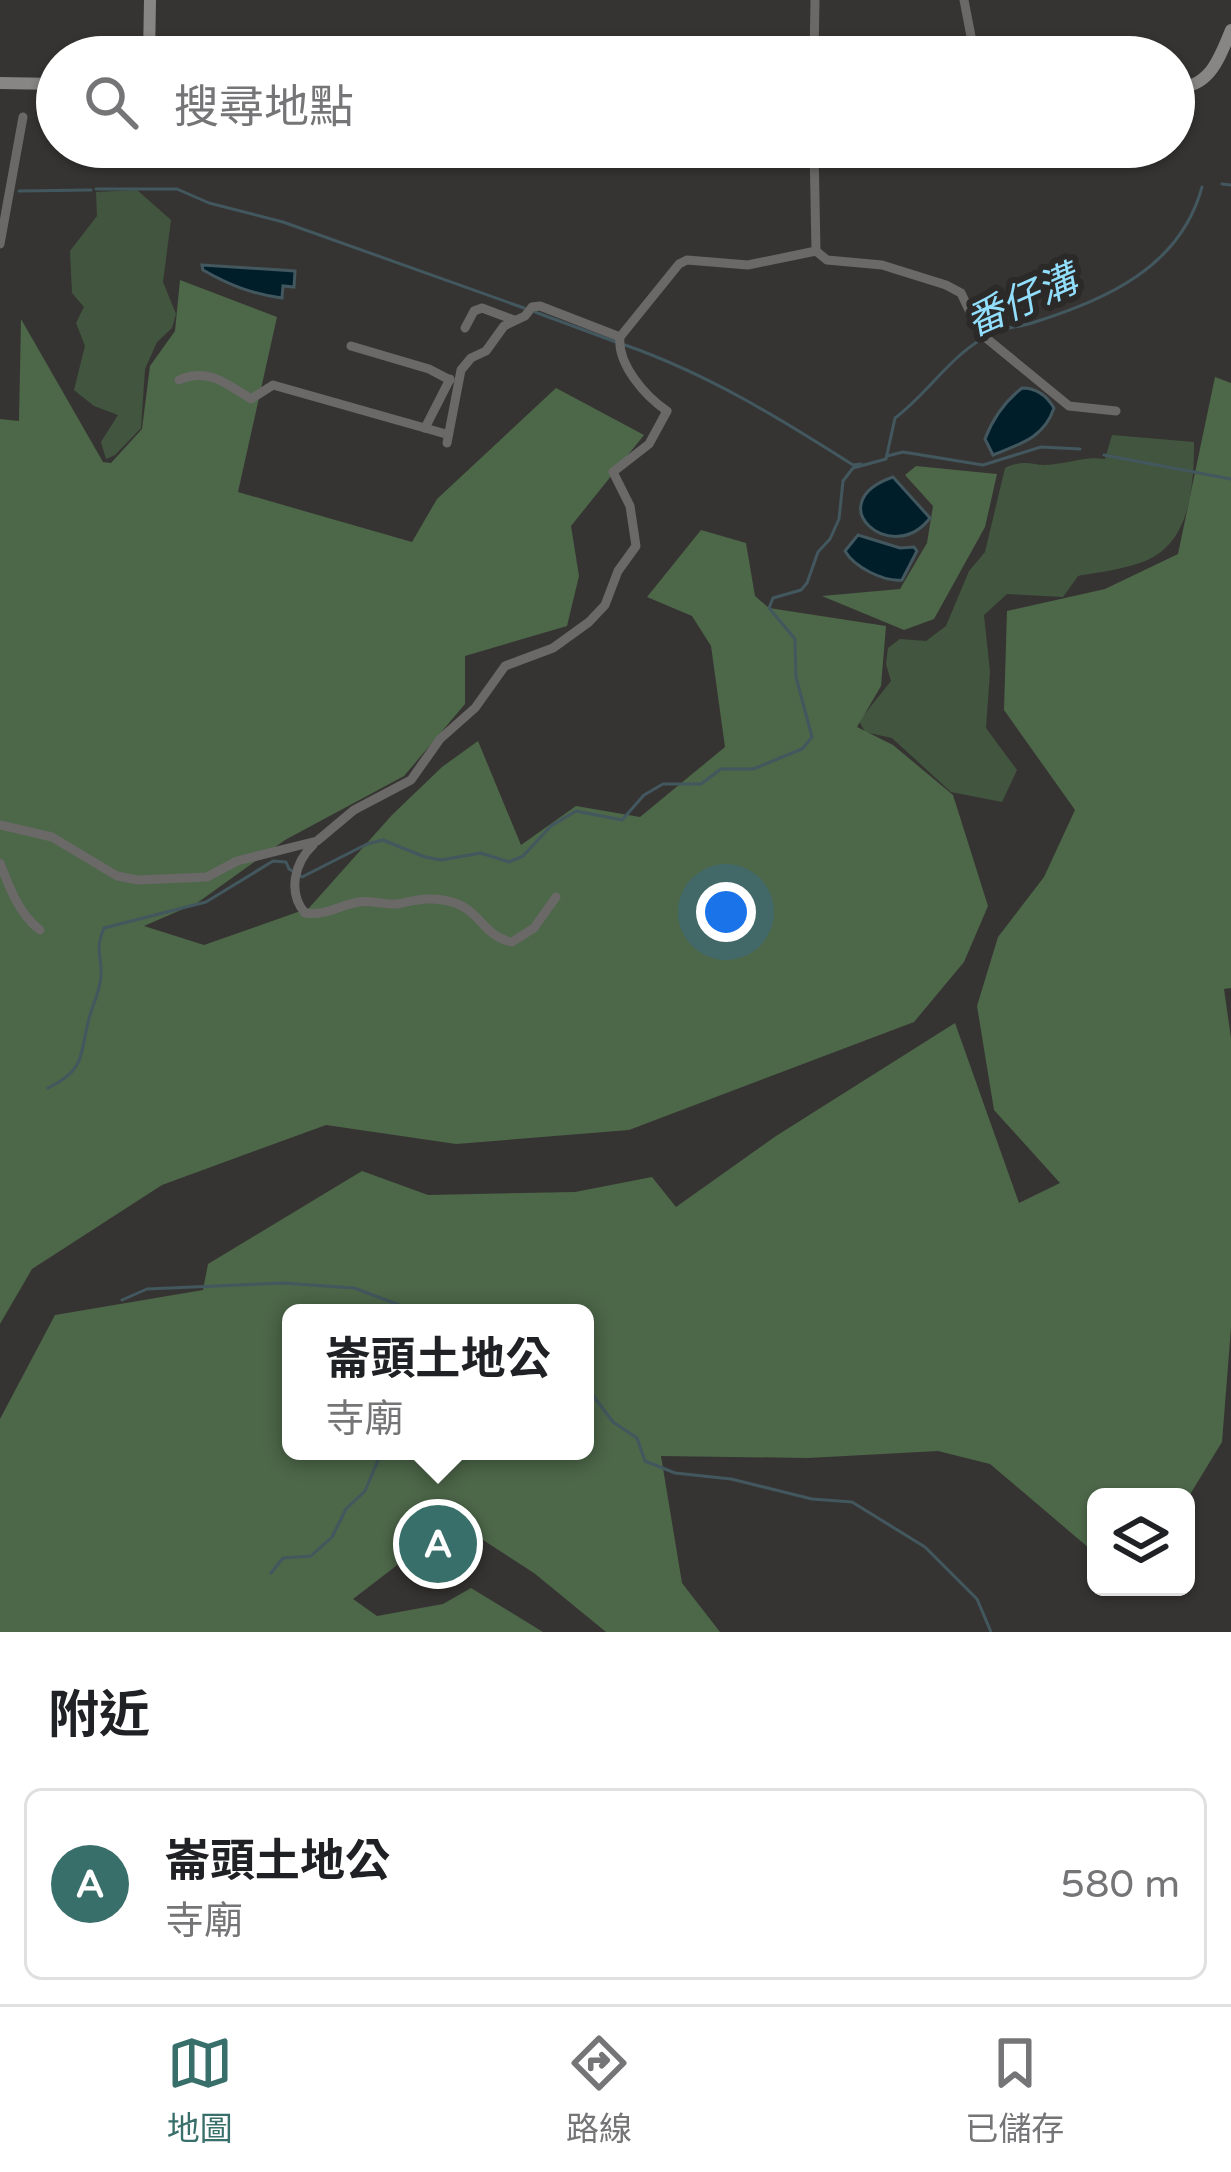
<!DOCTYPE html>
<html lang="zh-TW">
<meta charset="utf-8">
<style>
:root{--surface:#fff;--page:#f6f6f6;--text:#202124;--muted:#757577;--line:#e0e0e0;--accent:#396f6a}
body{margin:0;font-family:"Varela Round","Noto Sans TC",sans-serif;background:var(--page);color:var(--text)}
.controls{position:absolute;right:36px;bottom:36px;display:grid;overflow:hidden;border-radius:18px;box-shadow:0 3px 9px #0004}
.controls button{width:108px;height:108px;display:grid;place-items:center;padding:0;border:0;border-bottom:3px solid var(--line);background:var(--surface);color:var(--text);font:60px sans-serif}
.you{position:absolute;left:726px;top:912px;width:42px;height:42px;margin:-30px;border:9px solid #fff;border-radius:50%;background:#1a73e8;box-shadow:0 0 0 18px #1a73e833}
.badge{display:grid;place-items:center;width:78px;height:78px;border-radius:50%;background:var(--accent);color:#fff;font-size:39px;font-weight:700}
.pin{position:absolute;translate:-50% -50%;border:6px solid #fff;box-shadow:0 3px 12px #0006}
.popup{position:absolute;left:282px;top:1304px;width:312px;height:156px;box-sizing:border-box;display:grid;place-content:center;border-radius:18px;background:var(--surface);filter:drop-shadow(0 3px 9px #0005);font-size:39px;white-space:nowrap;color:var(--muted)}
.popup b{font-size:45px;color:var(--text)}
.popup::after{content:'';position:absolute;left:50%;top:100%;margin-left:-24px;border:24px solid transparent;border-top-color:var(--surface)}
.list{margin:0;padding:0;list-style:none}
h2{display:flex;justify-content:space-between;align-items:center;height:156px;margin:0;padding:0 48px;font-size:51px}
h2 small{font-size:39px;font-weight:400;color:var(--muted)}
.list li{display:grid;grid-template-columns:78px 1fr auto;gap:36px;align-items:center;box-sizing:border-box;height:192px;margin:0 24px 24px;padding:0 24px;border:3px solid var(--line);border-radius:18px}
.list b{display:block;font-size:45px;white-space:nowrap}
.list p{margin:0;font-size:39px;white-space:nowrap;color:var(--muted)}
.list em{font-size:39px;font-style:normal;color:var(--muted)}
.icon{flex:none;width:66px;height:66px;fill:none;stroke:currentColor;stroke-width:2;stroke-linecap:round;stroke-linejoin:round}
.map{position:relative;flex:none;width:1231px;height:1632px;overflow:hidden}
.search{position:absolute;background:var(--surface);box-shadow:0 3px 9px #0004;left:36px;right:36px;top:36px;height:132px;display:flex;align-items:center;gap:30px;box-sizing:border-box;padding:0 42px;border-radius:66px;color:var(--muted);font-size:45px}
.sheet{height:372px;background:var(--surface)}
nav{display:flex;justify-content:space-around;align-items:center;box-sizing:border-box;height:168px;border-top:3px solid var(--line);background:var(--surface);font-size:33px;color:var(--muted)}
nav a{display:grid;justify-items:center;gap:6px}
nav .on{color:var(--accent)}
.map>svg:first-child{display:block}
.green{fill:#42563f}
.forest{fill:#4d6749;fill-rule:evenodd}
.water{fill:#001e2a;stroke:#42575e;stroke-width:3}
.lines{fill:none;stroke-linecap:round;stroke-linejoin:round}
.stream{stroke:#42575e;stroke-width:3}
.street{stroke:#6a6968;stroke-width:9}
.secondary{stroke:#888684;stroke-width:12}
.labels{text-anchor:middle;stroke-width:12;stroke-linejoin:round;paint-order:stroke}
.water-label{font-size:39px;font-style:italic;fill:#92defd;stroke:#2c2a28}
</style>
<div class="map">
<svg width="1231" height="1632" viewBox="0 0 1231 1632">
<rect width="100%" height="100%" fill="#363432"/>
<!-- green -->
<g class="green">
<polygon points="137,190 171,220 163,282 176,314 172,328 157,342 145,369 141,428 115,455 106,459 101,442 118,415 94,406 74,390 85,346 76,323 84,307 72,293 70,251 97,216 96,192"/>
<path d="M 1112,435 L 1194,442 C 1194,476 1192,527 1162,551 C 1142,568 1103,571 1078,576 L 1063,597 L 1007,594 L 984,615 L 990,672 L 986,728 L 1017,770 L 1002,802 L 951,792 L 892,738 L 865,732 L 859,721 L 891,681 L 886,664 L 888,648 L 900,639 L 926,641 L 946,626 L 969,571 L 985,552 L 1005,468 C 1028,457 1033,468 1055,464 C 1074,462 1086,456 1105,459 Z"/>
</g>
<!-- forest -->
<g class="forest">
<polygon points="180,280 277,317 238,492 412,542 437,499 556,388 644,435 571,526 579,576 567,626 465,656 465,704 404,776 285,840 197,903 144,926 204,945 309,908 392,815 442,767 478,741 521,845 576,806 640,817 725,747 711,646 692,616 647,597 701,530 746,543 755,596 769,608 886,626 881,686 857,727 893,745 953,795 988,906 964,962 914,1022 629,1130 456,1144 326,1125 162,1185 32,1269 0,1324 0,419 19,421 21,319 103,462 111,463 142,429 150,366 175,331"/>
<path d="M 1215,377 L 1231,383 L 1231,988 L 1224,989 L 1231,1038 L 1231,1328 L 1222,1442 L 1186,1501 L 1186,1497 L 1096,1497 L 1096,1554 L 990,1464 L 938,1451 L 808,1458 L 661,1456 L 682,1583 L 720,1632 L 606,1632 L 534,1573 L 443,1514 L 409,1556 L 353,1599 L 377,1616 L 443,1604 L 471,1588 L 543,1632 L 0,1632 L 0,1419 L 55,1315 L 203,1290 L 208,1264 L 362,1171 L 428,1195 L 575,1192 L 652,1177 L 676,1207 L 776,1136 L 955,1023 L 1019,1203 L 1060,1183 L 994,1110 L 977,1006 L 998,937 L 1044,877 L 1075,810 L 1004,710 L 1007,611 L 1105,589 L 1178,554 ZM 291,1313 L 585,1313 L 585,1451 L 291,1451 Z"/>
<polygon points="916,466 997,474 985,527 934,619 904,630 822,596 900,589 927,543 933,506 905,475"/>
</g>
<!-- water -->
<g class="water">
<path d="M 202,265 L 295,271 L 294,287 L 283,286 L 282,298 C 252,294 229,285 203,270 Z"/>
<path d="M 1022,388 C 1037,388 1047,396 1054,408 C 1044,438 1020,444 993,455 L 985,439 C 993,418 1004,402 1022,388 Z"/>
<path d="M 893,477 L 930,518 C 892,568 818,503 893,477 Z"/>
<path d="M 858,535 L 900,548 L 914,547 L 917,551 L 902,580 C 884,582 854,567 845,551 Z"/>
</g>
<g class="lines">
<!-- stream -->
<g class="stream">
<polyline points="1222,184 1231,185"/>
<polyline points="96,189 177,189 209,203 283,222 524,308"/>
<polyline points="19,191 91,190"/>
<polyline points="535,312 616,342"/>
<path d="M 990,334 C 1006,326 1019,328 1035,322 C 1106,299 1180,268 1202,187"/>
<path d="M 625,345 C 708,374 779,418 853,465 L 861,464"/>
<polyline points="1104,455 1231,479"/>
<polyline points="887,456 903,452 983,465 1041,447 1080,449"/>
<path d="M 48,1088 C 87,1069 79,1055 89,1019 C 92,1007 98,995 100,983 C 105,962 93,952 104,928 L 206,902 L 273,861 L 286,862 L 289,869 L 302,877 L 367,844 L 383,840 L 425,857 L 441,860 L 481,853 L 509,862 L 523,856 L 551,826 L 576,811 L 622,820 L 644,795 L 663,784 L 701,784 L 721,769 L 753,769 L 802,749 L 812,737 L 796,677 L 795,639 L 769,608 L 773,598 L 801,590 L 807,583 L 818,552 L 830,539 L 839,519 L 843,481 L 853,468 L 886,459 L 895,418 C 926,395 949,358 982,339"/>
<polyline points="122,1300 147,1289 283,1283 354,1288 421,1313"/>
<polyline points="585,1385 613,1422 637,1438 645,1461 675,1473 731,1479 812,1499 852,1502 925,1547 977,1599 991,1632"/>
<polyline points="271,1573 283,1558 311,1556 332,1537 346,1509 365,1491 382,1451"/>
</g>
<!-- street -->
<g class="street">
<polyline points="964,0 975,57"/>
<polyline points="814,57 815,0"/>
<polyline points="0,244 23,117"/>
<polyline points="816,251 827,260 882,265 946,285 961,293 980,333 1069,406 1116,411"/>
<polyline points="465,328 474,311 482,308 514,320"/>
<polyline points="351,346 429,369 450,380"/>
<path d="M 179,380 C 208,367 227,384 251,399 L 273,385 L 446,434"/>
<polyline points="425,428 450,379"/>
<polyline points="447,443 461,370 471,358 486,351 504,326 525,316 532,307 540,306 620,337 679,264 687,260 748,265 816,251 814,147"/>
<path d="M 0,825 L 52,837 L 117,876 L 138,880 L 207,877 L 237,861 L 317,841 L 354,810 L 411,780 L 440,739 L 475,708 L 505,666 L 553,648 L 589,622 L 605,605 L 618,571 L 636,546 L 630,506 L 613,472 L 649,444 L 667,411 C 645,396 617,364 620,337"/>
<path d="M 313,845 C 295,862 287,892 305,913 C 327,916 339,905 359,902 C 371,900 384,905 397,904 C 413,901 425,897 443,900 C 482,906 480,936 512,942 L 534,928 L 556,897"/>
<path d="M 0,863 C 9,887 19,914 40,930"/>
</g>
<!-- secondary -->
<g class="secondary">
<polyline points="149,57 150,0"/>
<polyline points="0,83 57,84"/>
<path d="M 1174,88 C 1210,88 1219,59 1231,30"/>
</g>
</g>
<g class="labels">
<!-- water labels -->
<g class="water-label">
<text transform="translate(1021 300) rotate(-24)" y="14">番仔溝</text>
</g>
</g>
</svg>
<div class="controls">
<button><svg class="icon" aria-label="layers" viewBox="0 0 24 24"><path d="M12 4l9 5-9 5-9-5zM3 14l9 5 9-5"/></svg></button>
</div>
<div class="you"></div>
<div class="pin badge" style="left:438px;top:1544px">A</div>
<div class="popup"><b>崙頭土地公</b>寺廟</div>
<div class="search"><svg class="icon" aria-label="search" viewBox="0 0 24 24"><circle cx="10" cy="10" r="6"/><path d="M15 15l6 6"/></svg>搜尋地點</div>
</div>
<section class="sheet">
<h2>附近<small></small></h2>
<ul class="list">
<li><span class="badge">A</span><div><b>崙頭土地公</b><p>寺廟</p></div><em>580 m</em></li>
</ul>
</section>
<nav>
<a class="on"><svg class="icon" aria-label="map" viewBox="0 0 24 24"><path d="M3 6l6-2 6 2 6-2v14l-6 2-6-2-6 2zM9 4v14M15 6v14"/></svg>地圖</a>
<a><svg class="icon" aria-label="directions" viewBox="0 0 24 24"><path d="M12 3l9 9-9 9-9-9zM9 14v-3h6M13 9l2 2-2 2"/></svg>路線</a>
<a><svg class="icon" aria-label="saved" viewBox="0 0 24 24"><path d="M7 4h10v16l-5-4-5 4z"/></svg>已儲存</a>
</nav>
